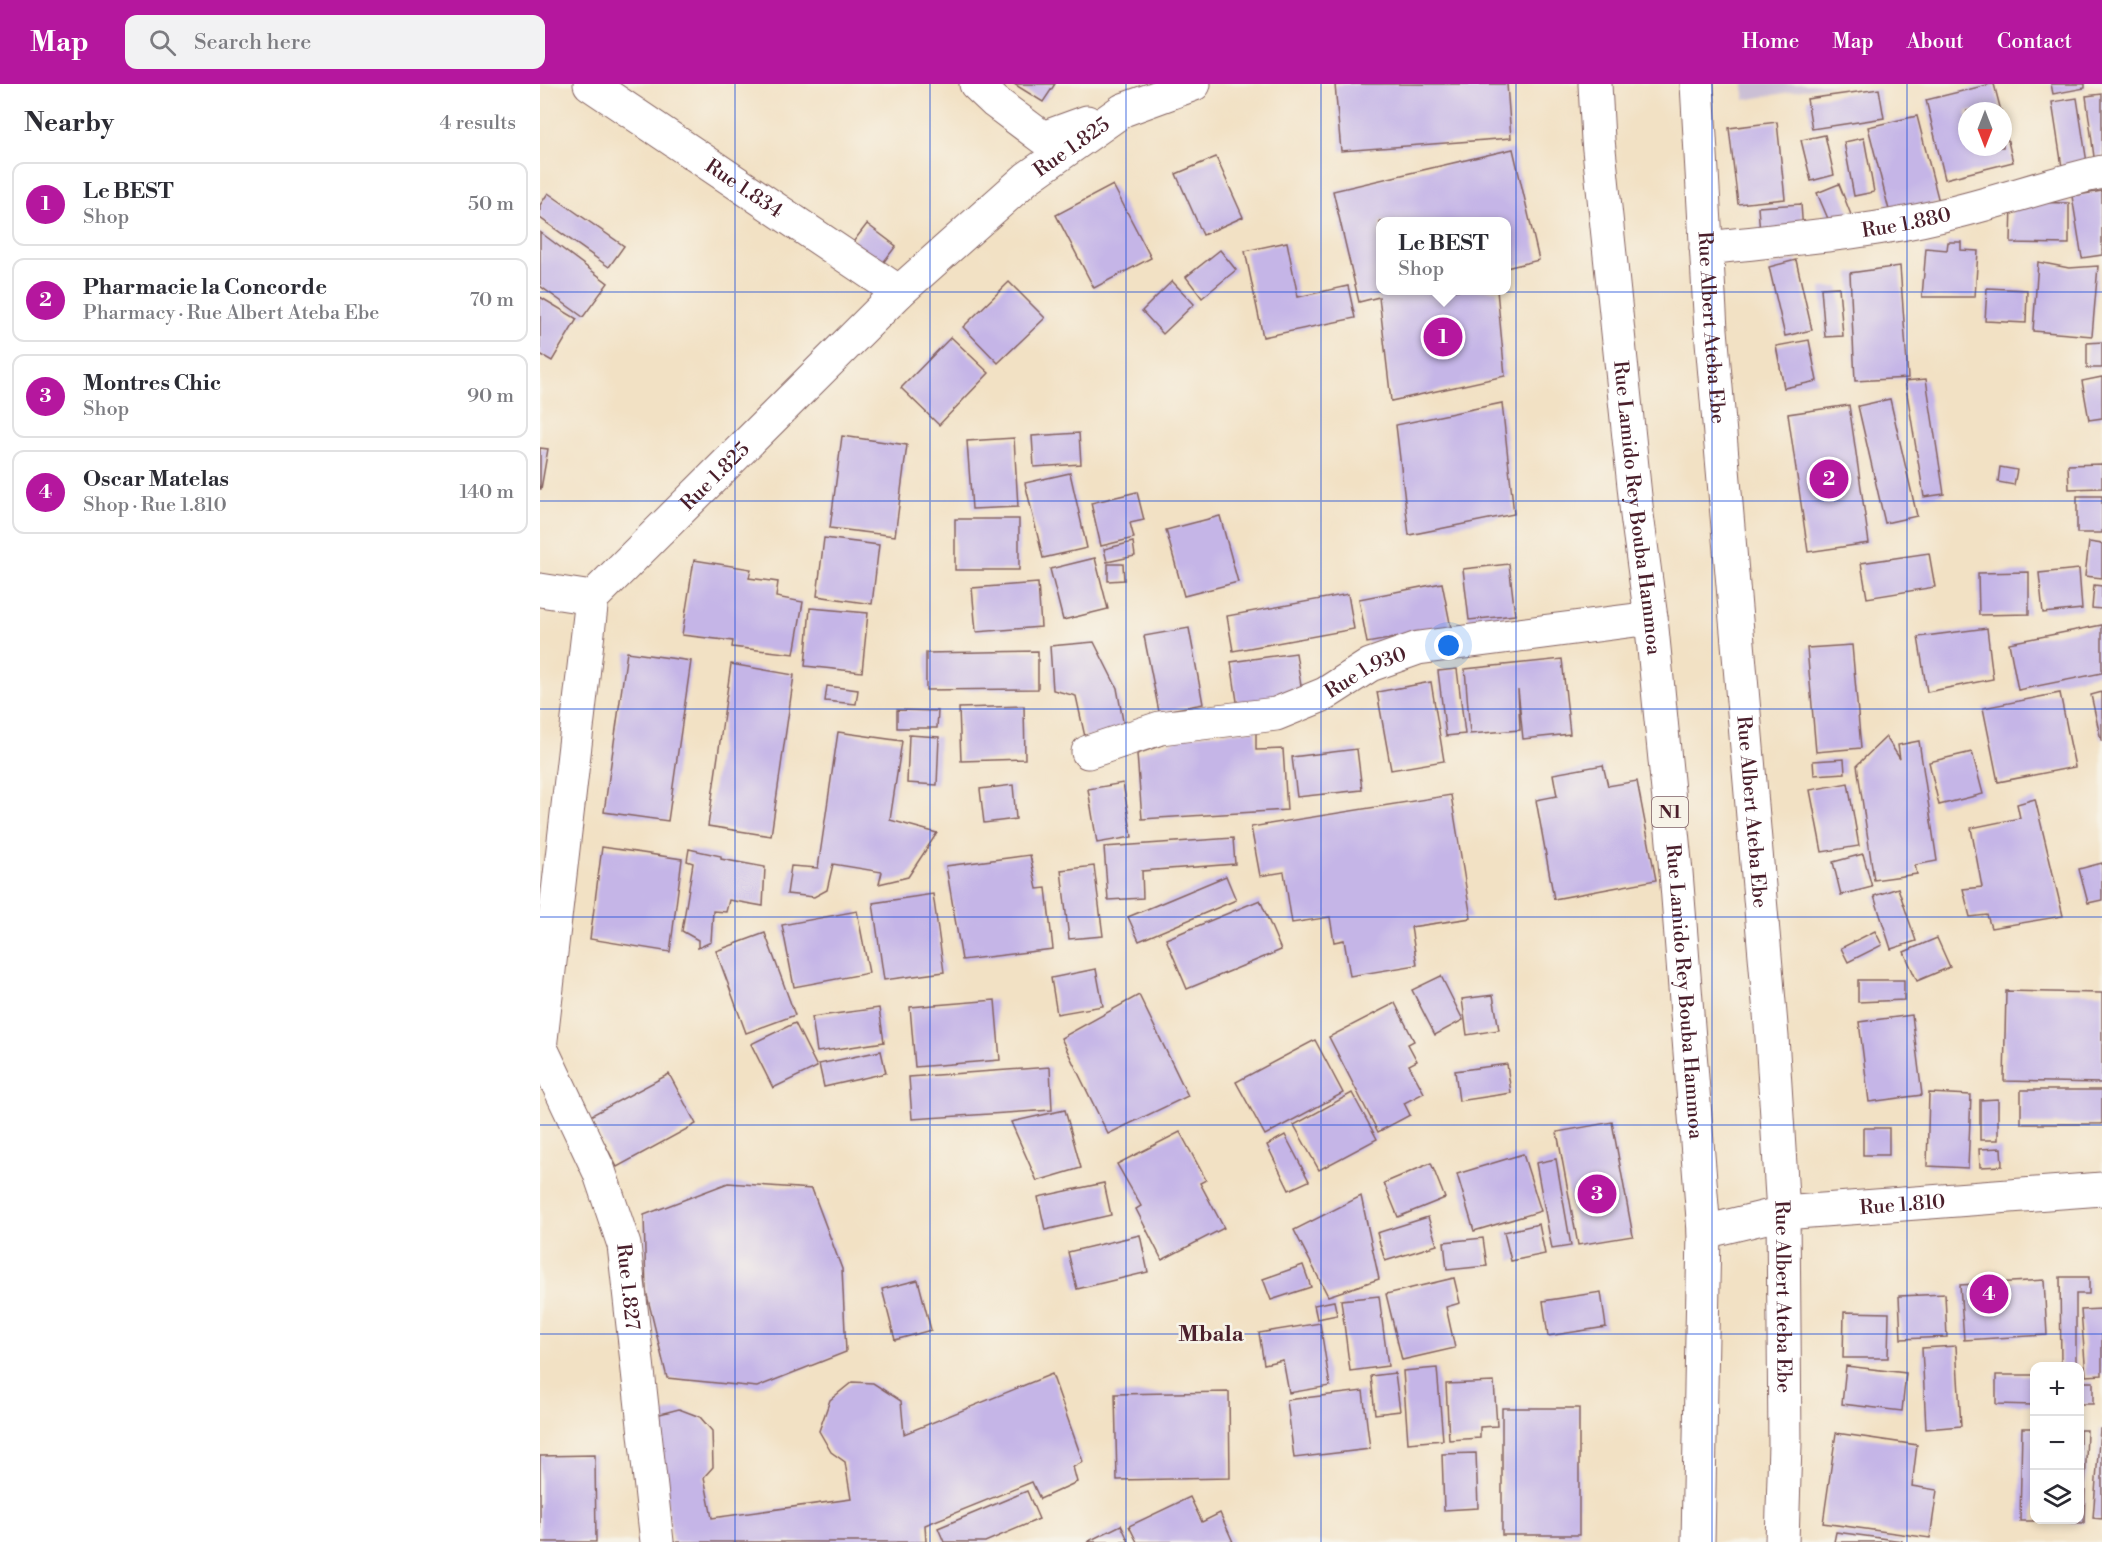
<!DOCTYPE html>
<meta charset="utf-8">
<style>
:root{--surface:#fff;--page:#f2f2f3;--text:#2b2b33;--muted:#7c7c81;--line:#e1e1e2;--accent:#b5179e}
body{margin:0;font-family:"Libre Bodoni",serif;background:var(--page);color:var(--text)}
.controls{position:absolute;right:18px;bottom:18px;display:grid;overflow:hidden;border-radius:12px;box-shadow:0 3px 9px #0003}
.controls button{width:54px;height:54px;display:grid;place-items:center;padding:0;border:0;border-bottom:2px solid var(--line);background:var(--surface);color:var(--text);font:30px sans-serif}
.compass{position:absolute;left:1418px;top:18px;width:54px;height:54px;border-radius:50%;background:var(--surface);box-shadow:0 3px 9px #0003;rotate:180deg}
.you{position:absolute;left:909px;top:562px;width:21px;height:21px;margin:-15px;border:4px solid #fff;border-radius:50%;background:#1a73e8;box-shadow:0 0 0 9px #1a73e833}
.badge{display:grid;place-items:center;width:39px;height:39px;border-radius:50%;background:var(--accent);color:#fff;font-size:20px;font-weight:700}
.pin{position:absolute;translate:-50% -50%;border:3px solid #fff;box-shadow:0 2px 6px #0006}
.popup{position:absolute;left:836px;top:133px;width:135px;height:78px;box-sizing:border-box;display:grid;place-content:center;border-radius:12px;background:var(--surface);filter:drop-shadow(0 2px 4px #0005);font-size:20px;white-space:nowrap;color:var(--muted)}
.popup b{font-size:22px;color:var(--text)}
.popup::after{content:'';position:absolute;left:50%;top:100%;margin-left:-12px;border:12px solid transparent;border-top-color:var(--surface)}
.list{margin:0;padding:0;list-style:none}
h2{display:flex;justify-content:space-between;align-items:center;height:78px;margin:0;padding:0 24px;font-size:26px}
h2 small{font-size:20px;font-weight:400;color:var(--muted)}
.list li{display:grid;grid-template-columns:39px 1fr auto;gap:18px;align-items:center;box-sizing:border-box;height:84px;margin:0 12px 12px;padding:0 12px;border:2px solid var(--line);border-radius:12px}
.list b{display:block;font-size:22px;white-space:nowrap}
.list p{margin:0;font-size:20px;white-space:nowrap;color:var(--muted)}
.list em{font-size:20px;font-style:normal;color:var(--muted)}
.icon{flex:none;width:33px;height:33px;fill:none;stroke:currentColor;stroke-width:2;stroke-linecap:round;stroke-linejoin:round}
.map{position:relative;flex:none;width:1562px;height:1458px;overflow:hidden}
header{display:flex;align-items:center;gap:36px;box-sizing:border-box;height:84px;padding:0 30px;background:var(--accent);color:#fff}
header strong{font-size:28px}
nav{display:flex;gap:33px;margin-inline-start:auto;font-size:21px}
.search{width:420px;height:54px;background:var(--page);display:flex;align-items:center;gap:15px;box-sizing:border-box;padding:0 21px;border-radius:12px;color:var(--muted);font-size:22px}
main{display:flex}
aside{flex:1;background:var(--surface)}
.map>svg:first-child{display:block}
.industrial{fill:#cbbfd5}
.building{fill:#c5b5e7}
.lines{fill:none;stroke-linecap:round;stroke-linejoin:round}
.minor-casing{stroke:#856361;stroke-width:35}
.highway-casing{stroke:#856361;stroke-width:35}
.minor{stroke:#fff;stroke-width:33}
.highway{stroke:#fff;stroke-width:33}
.grid{fill:none;stroke:#1d4ed8;stroke-width:1.5;stroke-opacity:0.55}
.labels{text-anchor:middle;stroke-width:5;stroke-linejoin:round;paint-order:stroke}
.shield{fill:#f7f3e8;stroke:#7e5f64;stroke-width:1.5}
.shield-label{font-size:18px;font-weight:bold;fill:#4a1f2b}
.street-label{font-size:20px;fill:#4a1f2b;stroke:#f7f3e8}
.quarter-label{font-size:22px;font-weight:bold;fill:#4a1f2b;stroke:#f7f3e8}
</style>
<header>
<strong>Map</strong>
<div class="search"><svg class="icon" aria-label="search" viewBox="0 0 24 24"><circle cx="10" cy="10" r="6"/><path d="M15 15l6 6"/></svg>Search here</div>
<nav><a>Home</a><a>Map</a><a>About</a><a>Contact</a></nav>
</header>
<main>
<aside>
<h2>Nearby<small>4 results</small></h2>
<ul class="list">
<li><span class="badge">1</span><div><b>Le BEST</b><p>Shop</p></div><em>50 m</em></li>
<li><span class="badge">2</span><div><b>Pharmacie la Concorde</b><p>Pharmacy · Rue Albert Ateba Ebe</p></div><em>70 m</em></li>
<li><span class="badge">3</span><div><b>Montres Chic</b><p>Shop</p></div><em>90 m</em></li>
<li><span class="badge">4</span><div><b>Oscar Matelas</b><p>Shop · Rue 1.810</p></div><em>140 m</em></li>
</ul>
</aside>
<div class="map">
<svg width="1562" height="1458" viewBox="0 0 1562 1458">
<rect width="100%" height="100%" fill="#f7f3e8"/>
<filter id="ink" filterUnits="userSpaceOnUse"><feTurbulence type="fractalNoise" baseFrequency=".0167" numOctaves="2"/><feDisplacementMap in="SourceGraphic" scale="12" xChannelSelector="R" yChannelSelector="G"/><feConvolveMatrix kernelMatrix="1 2 1 2 8 2 1 2 1" color-interpolation-filters="sRGB"/></filter>
<filter id="wash" filterUnits="userSpaceOnUse"><feTurbulence type="fractalNoise" baseFrequency=".008" numOctaves="4" result="noise"/><feDisplacementMap in="SourceGraphic" scale="24" xChannelSelector="R" yChannelSelector="G"/><feGaussianBlur stdDeviation="1.35" result="paint"/><feColorMatrix in="noise" values="0 0 0 0 0 0 0 0 0 0 0 0 0 0 0 0 0 1.4 0 .05"/><feComposite in="paint" operator="in"/></filter>
<g filter="url(#wash)">
<rect width="100%" height="100%" fill="#f2e1c4"/>
<!-- industrial -->
<polygon class="industrial" points="1204,0 1297,0 1204,16"/>
<g id="blocks">
<!-- building -->
<g class="building">
<polygon points="474,0 515,0 503,18"/>
<polygon points="811,0 967,0 971,54 801,67 795,1"/>
<polygon points="1451,0 1454,0 1461,27 1427,27 1427,63 1463,63 1464,41 1473,78 1405,95 1386,16"/>
<polygon points="1511,0 1545,0 1545,4 1513,10"/>
<polygon points="1339,5 1344,34 1272,45 1267,15"/>
<polygon points="1562,10 1562,72 1554,73 1546,12"/>
<polygon points="1537,14 1547,79 1522,83 1512,18"/>
<polygon points="1377,32 1399,118 1350,130 1328,43"/>
<polygon points="1237,38 1245,115 1198,120 1189,44"/>
<polygon points="1285,51 1294,91 1271,97 1261,56"/>
<polygon points="1324,54 1334,108 1314,112 1304,58"/>
<polygon points="973,65 999,176 966,184 966,138 840,138 840,206 957,206 965,292 851,317 839,213 819,218 793,107"/>
<polygon points="676,73 703,133 663,151 636,90"/>
<polygon points="1299,100 1313,136 1292,144 1277,109"/>
<polygon points="573,101 611,174 554,204 516,131"/>
<polygon points="1562,107 1562,171 1542,174 1532,112"/>
<polygon points="8,109 84,162 69,183 0,134 0,121"/>
<polygon points="1472,118 1529,119 1529,160 1471,159"/>
<polygon points="1261,120 1263,148 1220,150 1218,123"/>
<polygon points="327,140 356,162 339,184 310,162"/>
<polygon points="0,148 68,199 43,233 0,202"/>
<polygon points="747,158 758,213 808,202 815,234 723,253 705,167"/>
<polygon points="1408,158 1421,158 1421,166 1438,167 1435,213 1382,213 1386,164 1407,166"/>
<polygon points="680,166 696,186 662,214 646,193"/>
<polygon points="1256,176 1272,246 1245,252 1229,183"/>
<polygon points="1498,178 1529,184 1558,182 1552,252 1493,247"/>
<polygon points="1360,182 1368,294 1315,297 1310,189"/>
<polygon points="632,197 654,220 623,250 602,227"/>
<polygon points="469,198 505,234 458,279 423,243"/>
<polygon points="1299,203 1303,252 1285,253 1281,204"/>
<polygon points="1447,204 1487,206 1486,239 1445,237"/>
<polygon points="0,213 37,235 12,277 0,270"/>
<polygon points="411,253 449,289 399,341 361,304"/>
<polygon points="1269,256 1277,297 1244,304 1236,262"/>
<polygon points="1562,258 1562,284 1547,284 1547,259"/>
<polygon points="1562,293 1562,334 1549,336 1542,297"/>
<polygon points="1386,295 1404,410 1384,413 1365,297"/>
<polygon points="1350,315 1377,432 1345,439 1318,322"/>
<polygon points="962,319 974,430 869,451 856,341"/>
<polygon points="1309,321 1329,459 1268,468 1248,330"/>
<polygon points="539,349 541,380 494,383 492,352"/>
<polygon points="302,352 367,361 355,452 290,444"/>
<polygon points="474,354 478,423 432,425 427,357"/>
<polygon points="0,364 8,365 1,405 0,405"/>
<polygon points="1562,380 1562,404 1529,405 1528,381"/>
<polygon points="1460,383 1477,386 1474,401 1458,398"/>
<polygon points="530,389 547,464 503,474 485,399"/>
<polygon points="597,408 604,436 590,439 594,454 561,462 551,419"/>
<rect x="1537" y="412" width="25" height="37"/>
<polygon points="680,432 698,498 644,512 626,446"/>
<rect x="415" y="435" width="64" height="51"/>
<polygon points="284,454 339,461 332,520 277,512"/>
<polygon points="593,458 595,472 567,478 564,465"/>
<polygon points="1549,458 1562,460 1562,494 1545,492"/>
<polygon points="1389,469 1395,503 1327,514 1321,479"/>
<polygon points="555,474 568,525 523,536 510,485"/>
<polygon points="154,476 211,485 209,494 238,498 236,513 263,518 254,570 192,563 193,557 142,551"/>
<polygon points="568,480 583,480 584,496 568,497"/>
<polygon points="969,480 975,531 929,536 923,485"/>
<polygon points="1539,485 1542,525 1503,529 1499,489"/>
<polygon points="1489,488 1489,530 1439,531 1438,489"/>
<polygon points="498,499 501,543 436,548 432,504"/>
<polygon points="902,499 911,544 827,559 819,515"/>
<polygon points="1554,501 1562,502 1562,525 1552,524"/>
<polygon points="808,510 814,545 693,567 687,532"/>
<polygon points="270,524 328,529 322,588 265,582"/>
<polygon points="1562,541 1562,589 1478,606 1469,559"/>
<polygon points="649,544 663,620 619,628 604,552"/>
<polygon points="1447,544 1453,595 1387,608 1378,553"/>
<polygon points="554,558 577,604 585,648 545,653 536,612 513,606 510,562"/>
<polygon points="1312,561 1321,664 1276,668 1267,564"/>
<polygon points="498,567 498,605 386,606 386,569"/>
<polygon points="87,568 151,577 128,737 64,728"/>
<polygon points="756,569 763,615 698,624 691,578"/>
<polygon points="1022,575 1030,650 983,655 978,605 980,646 930,650 925,585"/>
<polygon points="191,580 254,591 231,752 168,742"/>
<polygon points="917,585 925,650 906,652 898,587"/>
<polygon points="891,598 904,677 851,686 837,608"/>
<polygon points="287,602 318,606 316,620 285,617"/>
<polygon points="1562,608 1562,656 1561,656 1551,611"/>
<polygon points="1520,609 1535,683 1458,698 1443,624"/>
<polygon points="484,622 485,675 421,677 419,624"/>
<polygon points="357,626 398,627 397,644 357,644"/>
<polygon points="716,646 716,666 743,665 747,726 602,735 597,670 647,652"/>
<polygon points="298,648 362,657 350,736 397,749 368,793 339,800 342,788 293,780 287,806 274,813 247,810 251,782 278,784"/>
<polygon points="369,651 399,653 397,701 367,699"/>
<polygon points="1346,653 1360,675 1358,661 1379,657 1397,777 1375,781 1377,790 1334,796 1317,681"/>
<polygon points="817,665 822,706 757,713 752,673"/>
<polygon points="1432,668 1443,710 1399,721 1389,678"/>
<polygon points="1304,675 1305,689 1274,691 1273,677"/>
<polygon points="1063,681 1068,702 1097,697 1116,796 1014,815 996,716 1017,712 1013,690"/>
<polygon points="583,699 592,753 557,759 548,705"/>
<polygon points="1308,699 1319,762 1282,768 1270,706"/>
<polygon points="473,701 476,735 444,739 440,705"/>
<polygon points="911,711 931,834 871,843 877,881 810,892 804,856 794,858 790,833 752,839 744,788 720,792 711,743"/>
<polygon points="1495,715 1523,832 1451,844 1447,831 1430,833 1423,805 1442,803 1431,744 1480,734 1477,720"/>
<polygon points="693,754 695,780 602,787 603,814 568,816 564,763"/>
<polygon points="62,763 142,775 130,868 50,855"/>
<polygon points="149,765 181,772 181,775 225,783 223,822 189,816 186,828 173,827 171,858 158,864 158,856 142,847 153,779 147,777"/>
<polygon points="1323,770 1332,803 1301,811 1293,778"/>
<polygon points="490,771 497,805 506,804 513,865 422,876 406,782"/>
<polygon points="1562,779 1562,816 1548,819 1539,785"/>
<polygon points="554,782 563,852 529,855 521,786"/>
<polygon points="686,792 696,816 599,857 588,833"/>
<polygon points="1358,804 1376,857 1351,865 1334,812"/>
<polygon points="393,810 404,888 344,896 333,819"/>
<polygon points="720,816 741,866 647,905 626,855"/>
<polygon points="317,827 329,889 254,903 242,841"/>
<polygon points="1335,847 1342,861 1308,878 1301,864"/>
<polygon points="225,849 255,931 206,949 176,867"/>
<polygon points="1397,854 1410,883 1377,897 1364,868"/>
<polygon points="556,885 563,922 517,930 511,894"/>
<polygon points="901,892 923,936 895,951 872,906"/>
<polygon points="1318,896 1364,896 1364,916 1318,918"/>
<polygon points="1466,907 1562,909 1562,999 1464,997"/>
<polygon points="599,911 648,1012 568,1050 521,954"/>
<polygon points="953,911 959,946 927,951 922,915"/>
<polygon points="455,916 460,976 375,983 370,923"/>
<polygon points="855,919 874,957 868,960 877,977 869,981 884,1009 864,1019 870,1031 838,1048 789,953"/>
<polygon points="339,924 344,958 277,968 272,933"/>
<polygon points="1372,931 1382,1011 1329,1018 1319,938"/>
<polygon points="255,939 277,983 233,1004 211,960"/>
<polygon points="775,956 803,1009 725,1051 696,998"/>
<polygon points="341,967 346,989 284,1003 279,980"/>
<polygon points="967,980 971,1009 919,1017 915,987"/>
<polygon points="510,983 512,1026 372,1035 369,993"/>
<polygon points="129,990 156,1040 77,1083 50,1032"/>
<rect x="1481" y="1006" width="81" height="34"/>
<polygon points="812,1009 837,1055 779,1086 754,1041"/>
<polygon points="1389,1009 1431,1011 1428,1084 1387,1082"/>
<polygon points="1458,1015 1458,1056 1440,1056 1440,1016"/>
<polygon points="525,1026 541,1084 497,1097 471,1038"/>
<polygon points="1072,1038 1093,1152 1038,1161 1017,1048"/>
<rect x="1323" y="1044" width="26" height="27"/>
<polygon points="640,1048 666,1096 660,1099 684,1144 622,1176 596,1125 601,1122 577,1080"/>
<polygon points="745,1051 769,1097 749,1106 727,1061"/>
<polygon points="1461,1064 1462,1082 1440,1083 1439,1065"/>
<polygon points="983,1070 1001,1127 934,1147 917,1090"/>
<polygon points="1016,1075 1031,1162 1012,1165 996,1079"/>
<polygon points="891,1079 905,1114 858,1133 844,1099"/>
<polygon points="188,1099 272,1105 302,1185 306,1268 217,1303 127,1294 106,1207 104,1131"/>
<polygon points="564,1099 571,1131 505,1146 498,1113"/>
<polygon points="821,1112 839,1195 788,1212 754,1146"/>
<polygon points="888,1133 897,1161 845,1177 837,1149"/>
<polygon points="999,1140 1005,1170 971,1177 964,1148"/>
<polygon points="600,1151 608,1188 537,1205 528,1168"/>
<polygon points="943,1154 947,1182 907,1186 904,1158"/>
<polygon points="763,1181 771,1203 731,1216 723,1195"/>
<polygon points="1520,1193 1549,1193 1549,1210 1536,1210 1536,1282 1521,1282"/>
<polygon points="914,1194 920,1219 906,1223 915,1264 862,1276 846,1210"/>
<polygon points="378,1196 391,1246 355,1256 342,1205"/>
<polygon points="1504,1196 1507,1251 1424,1256 1420,1201"/>
<polygon points="1061,1208 1066,1243 1008,1252 1003,1217"/>
<polygon points="1405,1210 1407,1253 1361,1255 1359,1212"/>
<polygon points="839,1212 848,1282 810,1287 801,1216"/>
<polygon points="794,1217 797,1231 777,1235 774,1221"/>
<polygon points="1562,1225 1562,1291 1546,1292 1541,1226"/>
<polygon points="1304,1228 1349,1229 1348,1274 1303,1274"/>
<polygon points="780,1239 790,1302 749,1309 743,1276 724,1280 719,1249"/>
<polygon points="1416,1262 1421,1342 1386,1345 1382,1264"/>
<polygon points="1306,1282 1366,1289 1362,1327 1302,1320"/>
<polygon points="897,1284 903,1356 868,1359 863,1287"/>
<polygon points="855,1289 860,1327 835,1330 831,1292"/>
<polygon points="512,1290 543,1378 533,1383 537,1398 500,1415 492,1398 385,1441 386,1458 133,1458 124,1400 108,1342 120,1330 139,1325 160,1333 172,1347 173,1383 164,1393 172,1434 311,1415 305,1378 291,1368 279,1347 290,1316 312,1298 333,1299 361,1317 364,1350"/>
<polygon points="1456,1291 1494,1291 1494,1321 1456,1320"/>
<polygon points="954,1298 957,1342 940,1343 940,1354 909,1356 906,1300"/>
<rect x="1540" y="1298" width="13" height="22"/>
<polygon points="823,1307 830,1365 754,1374 747,1316"/>
<polygon points="689,1308 690,1394 577,1396 575,1310"/>
<rect x="962" y="1324" width="77" height="127"/>
<polygon points="1482,1344 1494,1344 1494,1437 1480,1437"/>
<polygon points="1560,1345 1562,1345 1562,1435 1553,1434"/>
<polygon points="1540,1346 1547,1346 1544,1439 1501,1437 1501,1436 1540,1436"/>
<polygon points="1296,1349 1377,1361 1372,1402 1397,1406 1390,1454 1283,1439"/>
<polygon points="936,1369 938,1424 904,1426 902,1370"/>
<polygon points="55,1371 56,1458 0,1458 0,1372"/>
<polygon points="487,1407 499,1435 445,1458 404,1458 398,1444"/>
<polygon points="650,1413 662,1438 680,1429 693,1458 597,1458 589,1442"/>
<polygon points="581,1441 589,1458 547,1458"/>
<polygon points="1296,1448 1362,1457 1362,1458 1294,1458"/>
</g>
</g>
</g>
<g filter="url(#ink)">
<use href="#blocks" fill-opacity="0" stroke="#856361" stroke-width="1.5"/>
<g class="lines">
<!-- minor casing -->
<g class="minor-casing">
<g id="minor">
<path id="s1" d="M 50,0 L 359,208"/>
<polyline points="436,0 455,18 503,54 547,38"/>
<path id="s2" d="M 1166,164 C 1245,155 1325,150 1403,131 C 1456,119 1508,100 1562,88"/>
<polyline points="0,506 52,514"/>
<path id="s3" d="M 548,668 L 620,644 L 736,630 L 785,610 L 830,581 L 878,564 L 1111,534"/>
<path id="s4" d="M 0,964 L 52,514 L 359,208 L 487,94 L 583,26 L 654,0"/>
<path id="s5" d="M 1,964 L 59,1087 L 84,1161 L 117,1458"/>
<path id="s6" d="M 1164,1148 L 1243,1129 L 1562,1105"/>
</g>
</g>
<!-- highway casing -->
<g class="highway-casing">
<g id="highway">
<path id="s7" d="M 1055,0 L 1058,56 L 1097,431 L 1111,534 L 1136,788 L 1164,1148 L 1158,1458"/>
<path id="s8" d="M 1157,0 L 1171,246 L 1232,953 L 1243,1129 L 1245,1360 L 1242,1458"/>
</g>
</g>
<!-- minor -->
<use href="#minor" class="minor"/>
<!-- highway -->
<use href="#highway" class="highway"/>
</g>
</g>
<!-- grid -->
<path class="grid" d="M 195,0 L 195,1458M 390,0 L 390,1458M 586,0 L 586,1458M 781,0 L 781,1458M 976,0 L 976,1458M 1172,0 L 1172,1458M 1367,0 L 1367,1458M 0,208 L 1562,208M 0,417 L 1562,417M 0,625 L 1562,625M 0,833 L 1562,833M 0,1041 L 1562,1041M 0,1250 L 1562,1250"/>
<g class="labels">
<!-- shield labels -->
<rect class="shield" x="1112" y="713" width="36" height="30" rx="4.5"/>
<g class="shield-label">
<text x="1130" y="734">N1</text>
</g>
<!-- street labels -->
<g class="street-label">
<text dy="7" stroke="none"><textPath href="#s4" startOffset="1112">Rue 1.825</textPath></text>
<text dy="7" stroke="none"><textPath href="#s1" startOffset="186">Rue 1.834</textPath></text>
<text dy="7" stroke="none"><textPath href="#s2" startOffset="202">Rue 1.880</textPath></text>
<text dy="7" stroke="none"><textPath href="#s8" startOffset="244">Rue Albert Ateba Ebe</textPath></text>
<text dy="7" stroke="none"><textPath href="#s4" startOffset="626">Rue 1.825</textPath></text>
<text dy="7" stroke="none"><textPath href="#s7" startOffset="426">Rue Lamido Rey Bouba Hammoa</textPath></text>
<text dy="7" stroke="none"><textPath href="#s3" startOffset="292">Rue 1.930</textPath></text>
<text dy="7" stroke="none"><textPath href="#s8" startOffset="730">Rue Albert Ateba Ebe</textPath></text>
<text dy="7" stroke="none"><textPath href="#s7" startOffset="912">Rue Lamido Rey Bouba Hammoa</textPath></text>
<text dy="7" stroke="none"><textPath href="#s6" startOffset="201">Rue 1.810</textPath></text>
<text dy="7" stroke="none"><textPath href="#s5" startOffset="256">Rue 1.827</textPath></text>
<text dy="7" stroke="none"><textPath href="#s8" startOffset="1216">Rue Albert Ateba Ebe</textPath></text>
</g>
<!-- quarter labels -->
<g class="quarter-label">
<text x="671" y="1257">Mbala</text>
</g>
</g>
</svg>
<div class="controls">
<button>+</button>
<button>−</button>
<button><svg class="icon" aria-label="layers" viewBox="0 0 24 24"><path d="M12 4l9 5-9 5-9-5zM3 14l9 5 9-5"/></svg></button>
</div>
<svg class="compass" viewBox="-18 -18 36 36"><path d="M0-13l5 13h-10z" fill="#e53935"/><path d="M0 13l5-13h-10z" fill="#7c7c81"/></svg>
<div class="you"></div>
<div class="pin badge" style="left:903px;top:253px">1</div>
<div class="popup"><b>Le BEST</b>Shop</div>
<div class="pin badge" style="left:1289px;top:395px">2</div>
<div class="pin badge" style="left:1057px;top:1110px">3</div>
<div class="pin badge" style="left:1449px;top:1210px">4</div>
</div>
</main>
